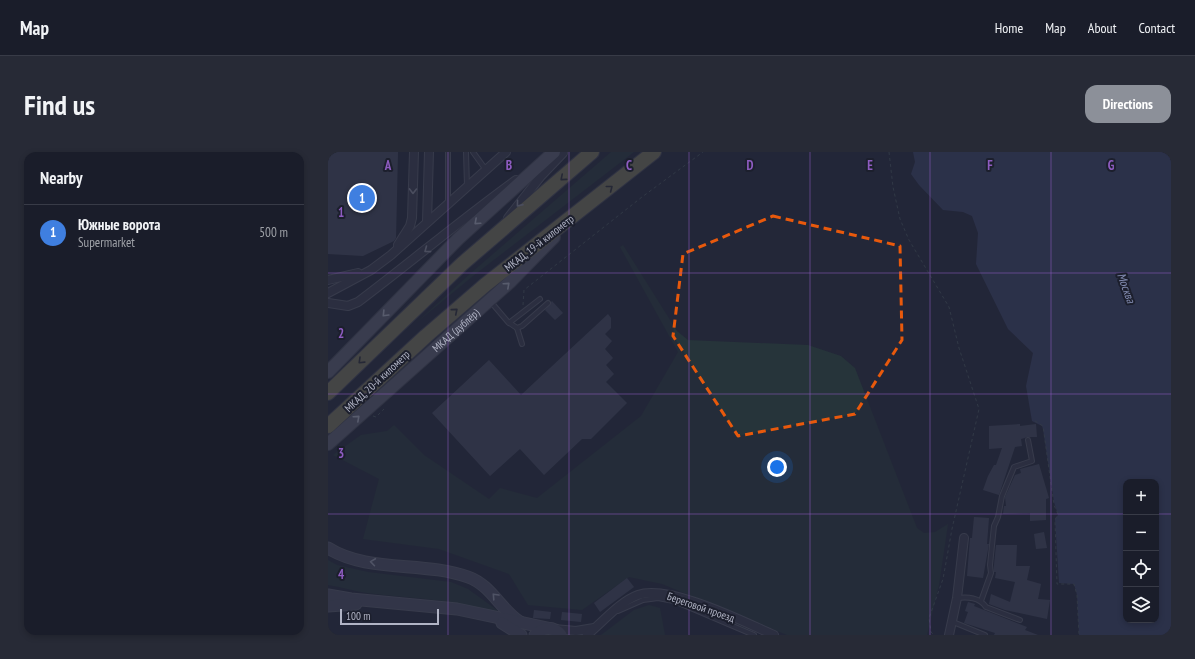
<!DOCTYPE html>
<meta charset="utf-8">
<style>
:root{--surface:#1a1d2a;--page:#272a36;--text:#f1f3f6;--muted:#9fa2a8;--line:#383b47;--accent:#8c9099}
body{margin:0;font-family:"PT Sans Narrow",sans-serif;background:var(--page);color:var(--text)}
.controls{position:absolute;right:12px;bottom:12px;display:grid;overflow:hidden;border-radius:8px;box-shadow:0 2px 6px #0003}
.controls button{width:36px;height:36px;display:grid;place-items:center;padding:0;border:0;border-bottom:1px solid var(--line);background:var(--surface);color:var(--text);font:20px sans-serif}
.scale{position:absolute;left:12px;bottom:10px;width:99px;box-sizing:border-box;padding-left:4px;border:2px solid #b1b4c5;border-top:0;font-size:11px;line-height:14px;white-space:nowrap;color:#b1b4c5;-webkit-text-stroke:3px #1c1f2d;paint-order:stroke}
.you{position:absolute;left:449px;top:315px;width:14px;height:14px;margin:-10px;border:3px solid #fff;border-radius:50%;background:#1a73e8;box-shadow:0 0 0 6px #1a73e833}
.badge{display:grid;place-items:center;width:26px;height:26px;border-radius:50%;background:var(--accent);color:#fff;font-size:13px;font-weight:700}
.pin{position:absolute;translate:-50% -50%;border:2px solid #fff;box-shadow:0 1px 4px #0006}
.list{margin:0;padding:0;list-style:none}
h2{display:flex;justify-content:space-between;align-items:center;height:52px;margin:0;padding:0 16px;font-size:17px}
h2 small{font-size:13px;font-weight:400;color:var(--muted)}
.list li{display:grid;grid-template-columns:26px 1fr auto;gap:12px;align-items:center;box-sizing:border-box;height:56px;padding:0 16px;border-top:1px solid var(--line)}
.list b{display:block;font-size:15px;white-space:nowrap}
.list p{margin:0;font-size:13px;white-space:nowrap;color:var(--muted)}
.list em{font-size:13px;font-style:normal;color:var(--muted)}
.icon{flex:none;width:22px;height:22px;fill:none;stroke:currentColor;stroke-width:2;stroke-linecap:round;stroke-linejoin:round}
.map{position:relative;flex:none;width:843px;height:483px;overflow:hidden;border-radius:12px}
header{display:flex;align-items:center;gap:24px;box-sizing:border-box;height:56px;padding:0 20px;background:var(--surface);border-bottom:1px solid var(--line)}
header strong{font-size:19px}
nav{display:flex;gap:22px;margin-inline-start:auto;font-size:14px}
.intro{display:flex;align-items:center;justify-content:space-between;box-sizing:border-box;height:96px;padding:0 24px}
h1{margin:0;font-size:28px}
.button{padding:10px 18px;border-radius:12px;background:var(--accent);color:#fff;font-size:14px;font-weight:700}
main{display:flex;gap:24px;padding:0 24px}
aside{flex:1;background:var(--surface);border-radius:12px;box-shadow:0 2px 6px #0003}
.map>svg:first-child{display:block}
.green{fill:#26343a}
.water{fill:#373e5e;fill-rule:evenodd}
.building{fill:#3f4458}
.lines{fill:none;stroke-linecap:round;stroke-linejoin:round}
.lane-casing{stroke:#515463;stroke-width:6}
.street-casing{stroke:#515463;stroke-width:10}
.secondary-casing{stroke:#515463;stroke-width:13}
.primary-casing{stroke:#404352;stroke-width:14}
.highway-casing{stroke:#3e4150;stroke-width:16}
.path{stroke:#424f57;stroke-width:1;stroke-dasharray:3 3;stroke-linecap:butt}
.lane{stroke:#363949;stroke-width:4}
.street{stroke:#363949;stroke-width:8}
.secondary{stroke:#45485b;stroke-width:11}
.primary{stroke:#545869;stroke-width:12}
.highway{stroke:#6e6a54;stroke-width:14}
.oneway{stroke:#282a33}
.oneway2{stroke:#7a7d8d}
.oneway3{stroke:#9a9dae}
.oneway4{stroke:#86899b}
.marked{fill:none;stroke:#e8590c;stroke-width:3;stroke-dasharray:8 5;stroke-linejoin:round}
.grid{fill:none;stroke:#8e5cc1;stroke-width:1;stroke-opacity:0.55}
.labels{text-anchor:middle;stroke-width:4;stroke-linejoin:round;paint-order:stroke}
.street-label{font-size:11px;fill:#b1b4c5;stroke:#1c1f2d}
.water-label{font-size:12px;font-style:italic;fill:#828bb0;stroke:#1c1f2d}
.grid-label{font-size:13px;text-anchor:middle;font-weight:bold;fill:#8e5cc1;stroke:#1c1f2d;stroke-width:4;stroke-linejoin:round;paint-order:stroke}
</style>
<header>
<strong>Map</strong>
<nav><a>Home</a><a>Map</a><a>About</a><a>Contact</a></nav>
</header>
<div class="intro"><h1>Find us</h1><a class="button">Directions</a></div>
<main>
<aside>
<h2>Nearby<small></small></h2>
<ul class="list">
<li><span class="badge" style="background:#3f7fe0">1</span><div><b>Южные ворота</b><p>Supermarket</p></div><em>500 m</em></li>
</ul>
</aside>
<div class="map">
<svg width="843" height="483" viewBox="0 0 843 483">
<rect width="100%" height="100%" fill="#232738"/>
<!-- green -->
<g class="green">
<polygon points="283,0 306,0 145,124 88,171 143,121"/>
<polygon points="295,93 349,179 360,188 480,193 513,204 527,216 589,376 596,381 607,380 620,372 611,433 599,483 459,483 334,432 301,425 254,458 200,453 181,422 111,397 35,387 51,327 5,303 33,283 59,279 66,273 96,303 161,347 172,336 209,346 313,264 350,200 292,95"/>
<path d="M 0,408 L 9,413 L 40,420 L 123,430 L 140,437 L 169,458 L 169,461 L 166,461 C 124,446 83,447 39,441 C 26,439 13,435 0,433 Z"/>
<polygon points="321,453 332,456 337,483 273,483 306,458"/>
</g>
<!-- water -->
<path class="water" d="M 585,0 L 843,0 L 843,483 L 751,483 L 749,443 L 746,432 L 731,431 L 727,367 L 730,363 L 726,350 L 715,277 L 714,274 L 704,269 L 698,234 L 705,201 L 680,177 L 648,112 L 650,81 L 644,64 L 635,60 L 615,58 L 591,33 L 583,22 L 587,10 ZM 798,330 L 828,330 L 828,468 L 798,468 Z"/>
<!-- building -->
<g class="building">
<polygon points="0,0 70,0 68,86 66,89 35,104 0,102"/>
<polygon points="224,149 235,161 227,168 217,158"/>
<polygon points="280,162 283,166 283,176 277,182 284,189 277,197 285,206 278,213 286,222 278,230 299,251 263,287 254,287 216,323 192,297 162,324 104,261 161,208 193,243"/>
<polygon points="692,272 692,274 708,272 709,285 700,285 693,287 694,294 687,295 671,343 655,338 660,324 666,313 668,313 674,296 661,297 661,274"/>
<polygon points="711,312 721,346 718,347 718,368 702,369 702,361 675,362 676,354 678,354 677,345 687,323 693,321 692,317"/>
<polygon points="646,365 661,366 659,392 661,392 655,426 639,424 642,386 644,386"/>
<polygon points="716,380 719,396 708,397 706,382"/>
<polygon points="668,393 689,393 688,414 702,414 699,428 713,432 710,447 722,448 719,467 677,458 661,452 663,442 682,450 687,430 667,426 668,420 666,420 666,413"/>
<polygon points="299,426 306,435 272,460 266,451"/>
<polygon points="640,450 647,452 646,454 699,475 697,478 710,483 666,483 667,481 636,471 640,460 637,459"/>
<polygon points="206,458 223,460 222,467 205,466"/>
<polygon points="234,460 254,462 253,470 233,468"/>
</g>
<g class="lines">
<!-- lane casing -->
<g class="lane-casing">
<g id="lane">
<polyline points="138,0 139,34"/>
<polyline points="145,0 158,18"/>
<polyline points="120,52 120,0"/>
<polyline points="163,150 180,170 189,176 194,174 220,151"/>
<polyline points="181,171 212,147"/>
<polyline points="189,176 194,192"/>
<path d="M 629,446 C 640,445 651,445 658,455 L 692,468"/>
<polyline points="653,449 663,421 662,413 666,374 670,365 674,344 686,315 704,309 700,288"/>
<polyline points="290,459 315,448 330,446 346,449 426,483"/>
<polyline points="625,470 657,483"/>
</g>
</g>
<!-- street casing -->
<g class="street-casing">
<g id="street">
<polyline points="180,66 213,24 235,1"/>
<polyline points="99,70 101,0"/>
<polyline points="70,93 82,74 84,66 86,0"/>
<polyline points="0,128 30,121"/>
<polyline points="0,141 43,118 63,103 178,0"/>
<path d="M 0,151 L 20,154 L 30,150 C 83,110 134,67 188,28"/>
<polyline points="226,477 248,479 266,476"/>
<path d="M 259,483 C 275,470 291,450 310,443 C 341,432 416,470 446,483"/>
<polyline points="621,483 629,446 636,386"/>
</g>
</g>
<!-- secondary casing -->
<g class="secondary-casing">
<g id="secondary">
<path d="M 0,396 C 39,421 96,409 140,425 C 163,433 172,457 192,470"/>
<polyline points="0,443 23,447 129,457 224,477"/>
<polyline points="0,454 28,452"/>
<polyline points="174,471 193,483"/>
<path d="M 207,483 C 215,475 226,474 233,483"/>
</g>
</g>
<!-- primary casing -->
<g class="primary-casing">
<g id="primary">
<polyline points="0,220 130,87 226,0"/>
<path id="s1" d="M 0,292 L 182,130 L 226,85"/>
</g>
</g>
<!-- highway casing -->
<g class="highway-casing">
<g id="highway">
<polyline points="0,241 134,112 264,0"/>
<polyline points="0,274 98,184 157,133 326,0"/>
</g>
</g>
<!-- path -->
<g class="path">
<polyline points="561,0 565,35 572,67 581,88 621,155 631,196 651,257 624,377 615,427 601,466 603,480 606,483"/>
<polyline points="195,153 196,138 314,45 375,0"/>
<polyline points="45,264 48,265 56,257"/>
<polyline points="707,269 715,274 726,353 730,362 727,368 729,432 746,432 749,443 751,483"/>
</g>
<!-- lane -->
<use href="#lane" class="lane"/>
<!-- street -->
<use href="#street" class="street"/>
<!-- secondary -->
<use href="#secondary" class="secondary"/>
<!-- primary -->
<use href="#primary" class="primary"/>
<!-- highway -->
<use href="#highway" class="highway"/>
</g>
<!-- one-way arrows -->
<defs><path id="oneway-chevron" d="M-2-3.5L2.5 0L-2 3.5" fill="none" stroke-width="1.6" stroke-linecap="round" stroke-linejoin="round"/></defs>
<g class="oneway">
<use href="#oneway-chevron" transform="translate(235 26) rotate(139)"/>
<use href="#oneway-chevron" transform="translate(282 36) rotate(-38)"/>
<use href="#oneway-chevron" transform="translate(127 159) rotate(-40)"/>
<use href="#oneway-chevron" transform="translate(33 209) rotate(136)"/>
</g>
<g class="oneway2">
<use href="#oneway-chevron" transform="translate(85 39) rotate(91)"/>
<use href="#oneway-chevron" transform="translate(191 52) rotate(129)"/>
<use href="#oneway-chevron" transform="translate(99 98) rotate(143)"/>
</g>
<g class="oneway3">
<use href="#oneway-chevron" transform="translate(149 70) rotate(138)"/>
<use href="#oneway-chevron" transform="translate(179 133) rotate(-42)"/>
<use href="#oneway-chevron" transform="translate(57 162) rotate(134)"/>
<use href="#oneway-chevron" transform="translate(29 266) rotate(-42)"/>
</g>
<g class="oneway4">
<use href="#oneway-chevron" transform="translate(45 410) rotate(-172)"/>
<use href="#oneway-chevron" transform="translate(167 444) rotate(-133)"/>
</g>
<!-- marked area -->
<path d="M0 0H843V483H0ZM 445,64 L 572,94 L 574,188 L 527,262 L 410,284 L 345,184 L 355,102 Z" fill="#232738" fill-opacity=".55" fill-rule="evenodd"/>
<path class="marked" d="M 445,64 L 572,94 L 574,188 L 527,262 L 410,284 L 345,184 L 355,102 Z"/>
<!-- grid -->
<path class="grid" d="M 120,0 L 120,483M 241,0 L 241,483M 361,0 L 361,483M 482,0 L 482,483M 602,0 L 602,483M 723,0 L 723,483M 0,121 L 843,121M 0,242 L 843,242M 0,362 L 798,362M 828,362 L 843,362"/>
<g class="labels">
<!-- street labels -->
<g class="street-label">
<text transform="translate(211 91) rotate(-38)" y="4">МКАД, 19-й километр</text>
<text dy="4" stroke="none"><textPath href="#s1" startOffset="171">МКАД (дублёр)</textPath></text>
<text transform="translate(49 229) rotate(-43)" y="4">МКАД, 20-й километр</text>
<text transform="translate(373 455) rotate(19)" y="4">Береговой проезд</text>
</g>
<!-- water labels -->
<g class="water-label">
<text transform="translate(798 136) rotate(70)" y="4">Москва</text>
</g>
</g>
<g class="grid-label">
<text x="60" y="18">A</text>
<text x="181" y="18">B</text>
<text x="301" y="18">C</text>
<text x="422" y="18">D</text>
<text x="542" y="18">E</text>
<text x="662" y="18">F</text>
<text x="783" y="18">G</text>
<text x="13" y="65">1</text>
<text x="13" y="186">2</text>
<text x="13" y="306">3</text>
<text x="13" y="427">4</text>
</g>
</svg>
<div class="controls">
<button>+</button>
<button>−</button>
<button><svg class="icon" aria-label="locate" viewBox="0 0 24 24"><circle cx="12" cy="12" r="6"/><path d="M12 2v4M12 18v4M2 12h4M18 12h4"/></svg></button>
<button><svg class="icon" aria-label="layers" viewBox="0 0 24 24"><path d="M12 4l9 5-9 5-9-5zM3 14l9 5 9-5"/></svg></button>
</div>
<div class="scale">100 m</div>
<div class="you"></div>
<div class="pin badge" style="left:34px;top:46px;background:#3f7fe0">1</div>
</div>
</main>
